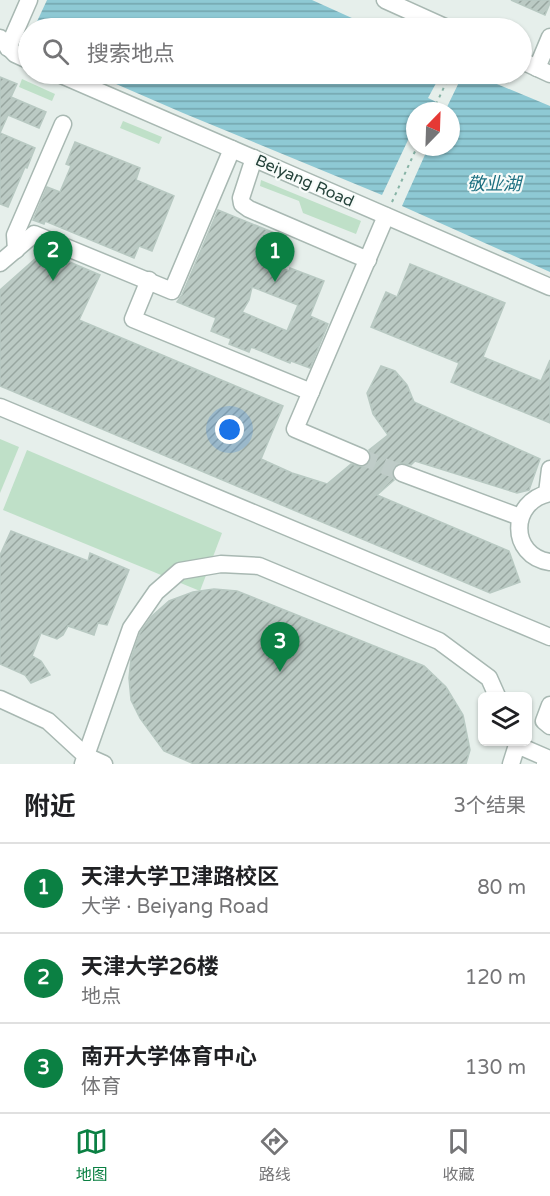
<!DOCTYPE html>
<html lang="zh">
<meta charset="utf-8">
<style>
:root{--surface:#fff;--page:#f6f6f6;--text:#202124;--muted:#757577;--line:#e0e0e0;--accent:#0b8043}
body{margin:0;font-family:"Varela Round","Noto Sans SC",sans-serif;background:var(--page);color:var(--text)}
.controls{position:absolute;right:18px;bottom:18px;display:grid;overflow:hidden;border-radius:9px;box-shadow:0 2px 4px #0004}
.controls button{width:54px;height:54px;display:grid;place-items:center;padding:0;border:0;border-bottom:2px solid var(--line);background:var(--surface);color:var(--text);font:30px sans-serif}
.compass{position:absolute;left:406px;top:102px;width:54px;height:54px;border-radius:50%;background:var(--surface);box-shadow:0 2px 4px #0004;rotate:23deg}
.you{position:absolute;left:230px;top:430px;width:21px;height:21px;margin:-15px;border:4px solid #fff;border-radius:50%;background:#1a73e8;box-shadow:0 0 0 9px #1a73e833}
.badge{display:grid;place-items:center;width:39px;height:39px;border-radius:50%;background:var(--accent);color:#fff;font-size:20px;font-weight:700}
.pin{position:absolute;translate:-50% -50px;filter:drop-shadow(0 2px 3px #0008)}
.pin::after{content:'';position:absolute;top:32px;width:21px;height:18px;background:inherit;clip-path:polygon(0 0,100% 0,50% 100%)}
.list{margin:0;padding:0;list-style:none}
h2{display:flex;justify-content:space-between;align-items:center;height:78px;margin:0;padding:0 24px;font-size:26px}
h2 small{font-size:20px;font-weight:400;color:var(--muted)}
.list li{display:grid;grid-template-columns:39px 1fr auto;gap:18px;align-items:center;box-sizing:border-box;height:90px;padding:0 24px;border-top:2px solid var(--line)}
.list b{display:block;font-size:22px;white-space:nowrap}
.list p{margin:0;font-size:20px;white-space:nowrap;color:var(--muted)}
.list em{font-size:20px;font-style:normal;color:var(--muted)}
.icon{flex:none;width:33px;height:33px;fill:none;stroke:currentColor;stroke-width:2;stroke-linecap:round;stroke-linejoin:round}
.map{position:relative;flex:none;width:550px;height:764px;overflow:hidden}
.search{position:absolute;background:var(--surface);box-shadow:0 2px 4px #0004;left:18px;right:18px;top:18px;height:66px;display:flex;align-items:center;gap:15px;box-sizing:border-box;padding:0 21px;border-radius:33px;color:var(--muted);font-size:22px}
.sheet{height:348px;background:var(--surface)}
nav{display:flex;justify-content:space-around;align-items:center;box-sizing:border-box;height:84px;border-top:2px solid var(--line);background:var(--surface);font-size:16px;color:var(--muted)}
nav a{display:grid;justify-items:center;gap:3px}
nav .on{color:var(--accent)}
.map>svg:first-child{display:block}
.grass{fill:#bfe0c8}
.water{fill:url(#water-rules)}
.building{fill:url(#building-hatch);stroke:#b8c9c2;stroke-width:1.5;fill-rule:evenodd}
.lines{fill:none;stroke-linecap:round;stroke-linejoin:round}
.minor-tunnel{stroke:#bfccc8;stroke-width:16;stroke-dasharray:16 8;stroke-linecap:butt}
.minor-casing{stroke:#a8b8b2;stroke-width:19}
.path{stroke:#86b3a5;stroke-width:2;stroke-dasharray:3 4.5;stroke-linecap:butt}
.minor{stroke:#fff;stroke-width:16}
.labels{text-anchor:middle;stroke-width:4.5;stroke-linejoin:round;paint-order:stroke}
.street-label{font-size:16px;fill:#24423a;stroke:#f7fbf9}
.water-label{font-size:18px;font-style:italic;fill:#1c6f80;stroke:#f7fbf9}
</style>
<div class="map">
<svg width="550" height="764" viewBox="0 0 550 764">
<defs>
<pattern id="water-rules" width="6" height="5" patternUnits="userSpaceOnUse" patternTransform="scale(1.5)"><rect width="6" height="5" fill="#8ec9d4"/><path d="M0 2.5h6" fill="none" stroke="#74a5ad"/></pattern>
<pattern id="building-hatch" width="6" height="6" patternUnits="userSpaceOnUse" patternTransform="scale(1.5)"><rect width="6" height="6" fill="#bbcac4"/><path d="M-1 1l2-2M0 6l6-6M5 7l2-2" fill="none" stroke="#98a6a0"/></pattern>
</defs>
<rect width="100%" height="100%" fill="#e6efeb"/>
<!-- grass -->
<g class="grass">
<polygon points="22,79 55,94 52,101 19,87"/>
<polygon points="123,121 162,137 159,144 120,128"/>
<polygon points="261,180 361,221 356,234 303,213 299,201 260,186"/>
<polygon points="0,439 19,447 0,493"/>
<polygon points="27,450 222,533 200,591 3,510"/>
</g>
<!-- water -->
<g class="water">
<polygon points="47,0 312,0 374,28 34,28"/>
<polygon points="93,74 441,74 428,98 447,107 463,74 473,74 550,106 550,272 402,206 428,148 426,147 451,147 451,111 415,111 415,141 409,138 382,195 183,113"/>
</g>
<!-- building -->
<g class="building">
<polygon points="511,0 550,0 550,3 545,15"/>
<polygon points="0,77 17,84 11,97 46,112 39,128 8,115 0,133"/>
<polygon points="0,133 35,148 27,168 25,167 8,207 0,204"/>
<polygon points="75,142 140,168 136,180 174,196 152,251 139,246 134,258 45,221 44,224 33,220 47,187 60,192 71,166 66,164"/>
<path d="M 218,210 L 282,236 L 271,264 L 289,271 L 290,268 L 324,281 L 310,316 L 328,324 L 310,368 L 291,361 L 290,363 L 251,347 L 249,352 L 229,344 L 231,339 L 211,331 L 216,318 L 177,302 L 182,295 ZM 252,287 L 298,305 L 287,331 L 242,312 L 249,300 Z"/>
<polygon points="44,251 100,275 79,320 283,406 261,459 292,473 327,484 351,464 362,467 368,465 371,461 371,456 369,450 388,435 373,414 367,393 381,366 395,371 407,385 414,402 540,459 529,490 517,493 415,461 411,465 401,463 395,465 392,469 392,474 394,480 377,495 509,551 520,582 490,593 0,386 0,290"/>
<polygon points="410,264 505,303 483,357 541,381 550,360 550,423 451,382 459,363 371,327 386,292 397,297"/>
<polygon points="11,531 88,561 90,553 129,570 107,625 98,623 94,635 68,626 63,635 57,639 41,633 32,656 41,661 50,675 31,683 25,675 0,664 0,555"/>
<polygon points="214,589 237,591 424,666 446,687 463,715 470,750 466,764 194,764 164,751 140,718 131,700 129,678 131,659 140,633 152,616 169,601 193,592"/>
</g>
<g class="lines">
<!-- minor-tunnel -->
<polyline class="minor-tunnel" points="361,457 402,473"/>
<!-- minor casing -->
<g class="minor-casing">
<g id="minor">
<polyline points="385,0 447,28"/>
<polyline points="0,38 15,54 28,60"/>
<polyline points="8,48 29,0"/>
<polyline points="522,61 550,74"/>
<polyline points="537,68 550,37"/>
<polyline points="59,74 550,287"/>
<polyline points="254,158 241,198 242,204 249,209 368,260"/>
<polyline points="16,250 15,235 63,124"/>
<polyline points="0,263 34,234 172,291 232,149"/>
<polyline points="149,280 133,319 311,392"/>
<polyline points="0,407 550,637"/>
<polyline points="361,457 295,429 386,216"/>
<polyline points="402,473 520,517"/>
<polyline points="547,493 550,469"/>
<path d="M 550,493 C 509,501 509,556 550,562"/>
<polyline points="0,699 48,721 86,756 104,764"/>
<polyline points="550,705 544,721 550,726"/>
<polyline points="516,742 517,745 547,758 545,764"/>
<polyline points="83,764 131,628 156,592 180,571 221,564 259,566 439,641 489,678 497,696"/>
<polyline points="511,764 517,745"/>
</g>
</g>
<!-- path -->
<g class="path">
<polyline points="433,111 450,74"/>
<polyline points="392,202 417,147"/>
</g>
<!-- minor -->
<use href="#minor" class="minor"/>
</g>
<g class="labels">
<!-- street labels -->
<g class="street-label">
<text transform="translate(305 180) rotate(24)" y="6">Beiyang Road</text>
</g>
<!-- water labels -->
<g class="water-label">
<text x="494" y="190">敬业湖</text>
</g>
</g>
</svg>
<div class="controls">
<button><svg class="icon" aria-label="layers" viewBox="0 0 24 24"><path d="M12 4l9 5-9 5-9-5zM3 14l9 5 9-5"/></svg></button>
</div>
<svg class="compass" viewBox="-18 -18 36 36"><path d="M0-13l5 13h-10z" fill="#e53935"/><path d="M0 13l5-13h-10z" fill="#757577"/></svg>
<div class="you"></div>
<div class="pin badge" style="left:275px;top:282px">1</div>
<div class="pin badge" style="left:53px;top:281px">2</div>
<div class="pin badge" style="left:280px;top:672px">3</div>
<div class="search"><svg class="icon" aria-label="search" viewBox="0 0 24 24"><circle cx="10" cy="10" r="6"/><path d="M15 15l6 6"/></svg>搜索地点</div>
</div>
<section class="sheet">
<h2>附近<small>3个结果</small></h2>
<ul class="list">
<li><span class="badge">1</span><div><b>天津大学卫津路校区</b><p>大学 · Beiyang Road</p></div><em>80 m</em></li>
<li><span class="badge">2</span><div><b>天津大学26楼</b><p>地点</p></div><em>120 m</em></li>
<li><span class="badge">3</span><div><b>南开大学体育中心</b><p>体育</p></div><em>130 m</em></li>
</ul>
</section>
<nav>
<a class="on"><svg class="icon" aria-label="map" viewBox="0 0 24 24"><path d="M3 6l6-2 6 2 6-2v14l-6 2-6-2-6 2zM9 4v14M15 6v14"/></svg>地图</a>
<a><svg class="icon" aria-label="directions" viewBox="0 0 24 24"><path d="M12 3l9 9-9 9-9-9zM9 14v-3h6M13 9l2 2-2 2"/></svg>路线</a>
<a><svg class="icon" aria-label="saved" viewBox="0 0 24 24"><path d="M7 4h10v16l-5-4-5 4z"/></svg>收藏</a>
</nav>
